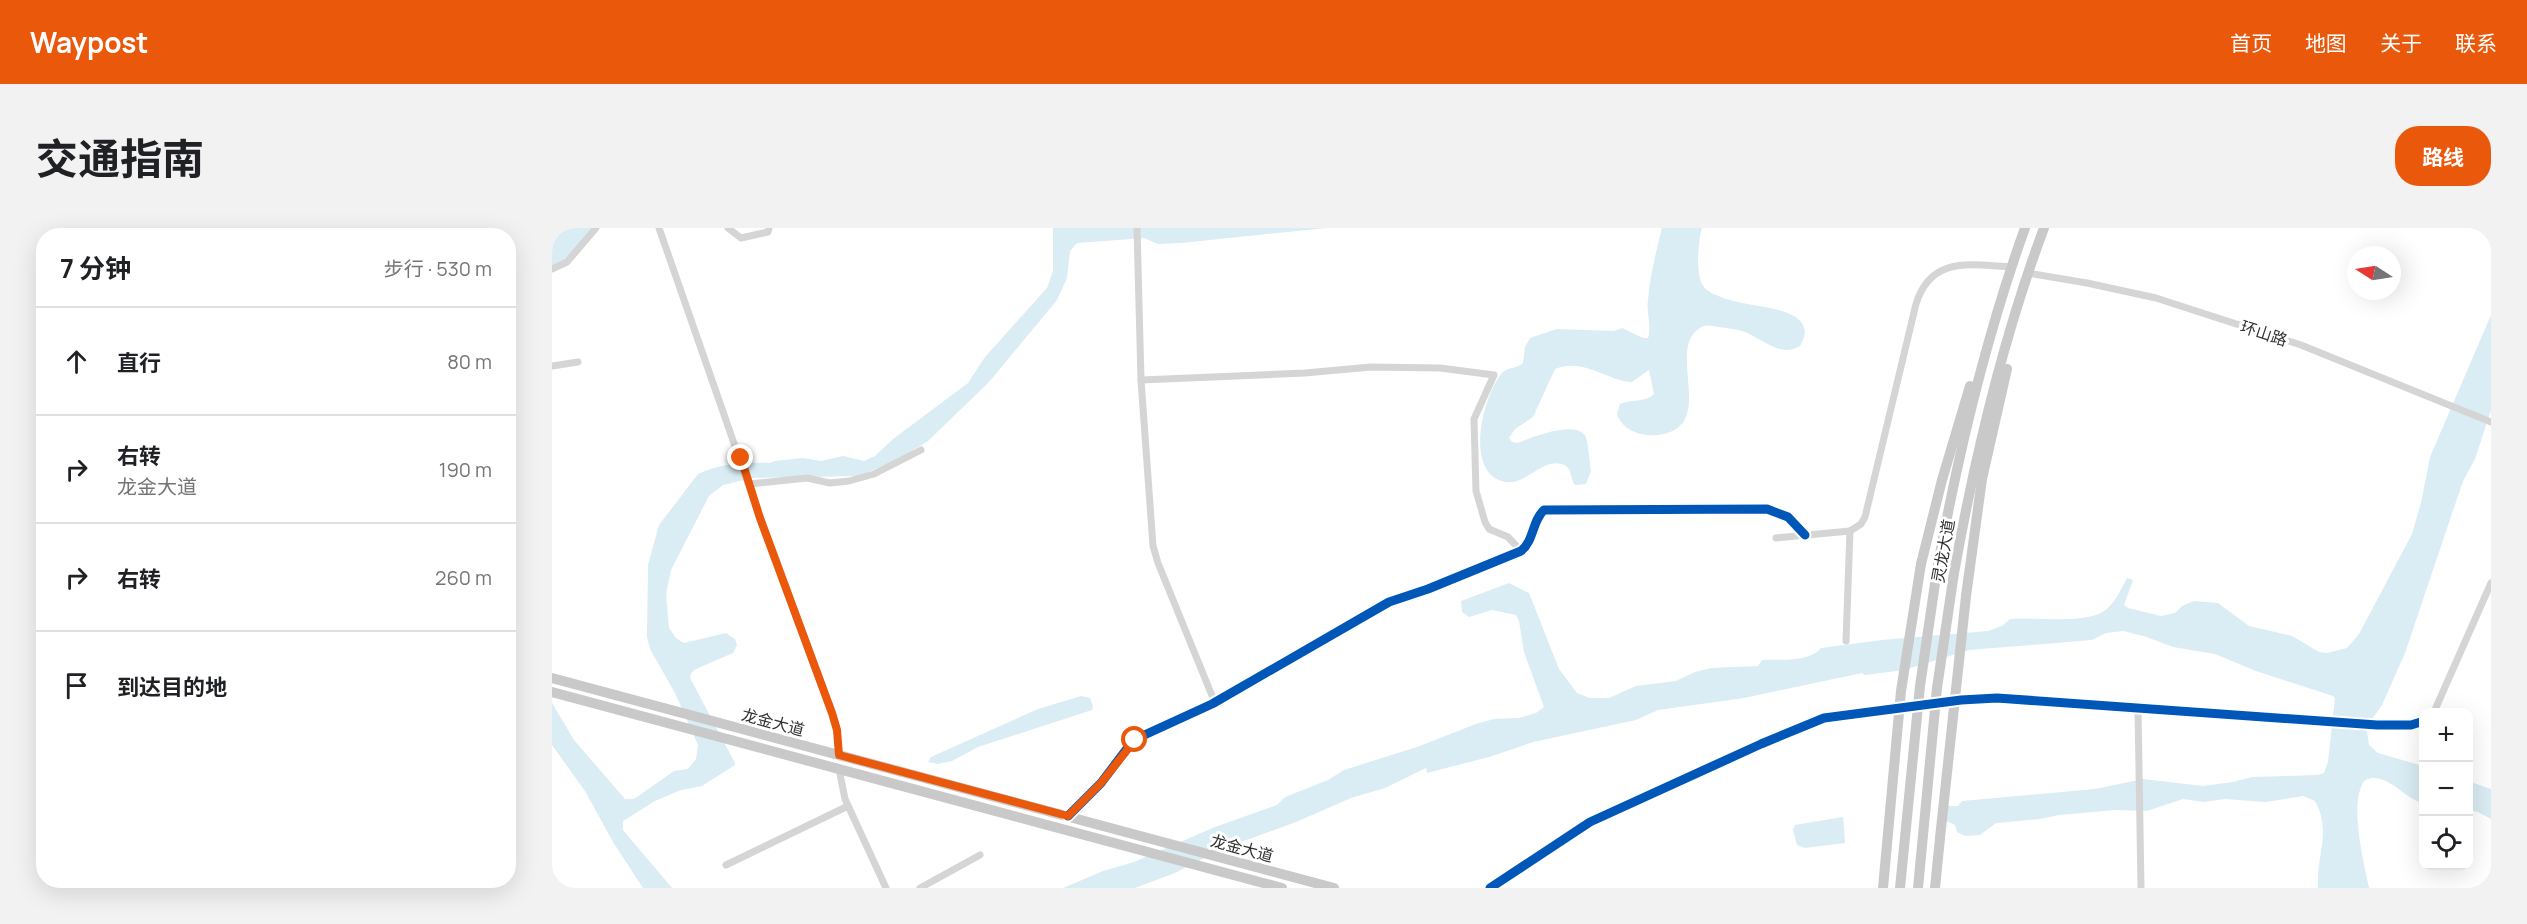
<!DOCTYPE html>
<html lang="zh">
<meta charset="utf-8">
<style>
:root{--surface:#fff;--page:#f2f2f2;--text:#202124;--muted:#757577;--line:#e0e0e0;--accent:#ea580c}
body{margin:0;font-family:Manrope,"Noto Sans SC",sans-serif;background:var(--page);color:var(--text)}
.controls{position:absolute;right:18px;bottom:18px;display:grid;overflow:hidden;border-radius:12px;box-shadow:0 6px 24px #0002}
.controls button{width:54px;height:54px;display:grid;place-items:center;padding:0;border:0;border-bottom:2px solid var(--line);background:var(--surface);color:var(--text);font:30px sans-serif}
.compass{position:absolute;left:1795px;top:18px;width:54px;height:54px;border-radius:50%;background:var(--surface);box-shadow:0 6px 24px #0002;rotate:282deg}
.stop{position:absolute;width:18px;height:18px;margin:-14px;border:4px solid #ea580c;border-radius:50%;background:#fff}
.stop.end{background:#ea580c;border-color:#fff;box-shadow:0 2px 6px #0008}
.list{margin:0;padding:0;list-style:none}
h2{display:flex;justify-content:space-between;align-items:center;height:78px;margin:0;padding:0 24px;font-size:26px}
h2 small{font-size:20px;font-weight:400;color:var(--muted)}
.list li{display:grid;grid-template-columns:39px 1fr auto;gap:18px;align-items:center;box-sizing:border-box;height:108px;padding:0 24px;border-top:2px solid var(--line)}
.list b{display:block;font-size:22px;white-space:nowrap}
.list p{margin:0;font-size:20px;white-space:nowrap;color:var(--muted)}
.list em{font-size:20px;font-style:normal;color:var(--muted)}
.icon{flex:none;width:33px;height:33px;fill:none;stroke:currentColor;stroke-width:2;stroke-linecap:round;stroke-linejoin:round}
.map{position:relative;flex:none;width:1939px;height:660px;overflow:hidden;border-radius:24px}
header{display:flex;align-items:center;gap:36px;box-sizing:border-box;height:84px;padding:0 30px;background:var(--accent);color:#fff}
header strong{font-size:28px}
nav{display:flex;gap:33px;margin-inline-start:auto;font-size:21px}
.intro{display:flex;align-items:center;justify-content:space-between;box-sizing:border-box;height:144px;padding:0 36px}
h1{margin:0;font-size:42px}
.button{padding:15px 27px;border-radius:24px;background:var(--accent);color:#fff;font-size:21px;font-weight:700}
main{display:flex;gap:36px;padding:0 36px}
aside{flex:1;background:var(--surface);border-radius:24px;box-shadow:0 6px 24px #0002}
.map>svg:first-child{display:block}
.water{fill:#daecf4}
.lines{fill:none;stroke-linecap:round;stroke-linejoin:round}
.minor{stroke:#d5d5d5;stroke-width:7}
.primary{stroke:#c9c9c9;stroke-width:10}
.primary-bridge{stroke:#c9c9c9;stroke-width:10}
.cycleway-casing{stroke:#fff;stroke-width:13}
.cycleway{stroke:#0057b8;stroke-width:9}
.route{stroke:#ea580c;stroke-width:8}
.labels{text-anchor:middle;stroke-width:6;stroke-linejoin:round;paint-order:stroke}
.street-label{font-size:16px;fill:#313131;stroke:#fff}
</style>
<header>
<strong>Waypost</strong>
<nav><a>首页</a><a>地图</a><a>关于</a><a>联系</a></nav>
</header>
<div class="intro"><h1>交通指南</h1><a class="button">路线</a></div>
<main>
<aside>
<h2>7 分钟<small>步行 · 530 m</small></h2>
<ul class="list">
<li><svg class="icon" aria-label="ahead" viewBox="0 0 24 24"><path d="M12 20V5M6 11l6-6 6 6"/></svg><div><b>直行</b></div><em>80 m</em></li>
<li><svg class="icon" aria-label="right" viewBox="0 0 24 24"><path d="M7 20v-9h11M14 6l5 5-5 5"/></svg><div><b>右转</b><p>龙金大道</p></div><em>190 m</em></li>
<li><svg class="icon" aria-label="right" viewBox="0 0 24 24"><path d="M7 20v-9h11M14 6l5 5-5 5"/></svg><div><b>右转</b></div><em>260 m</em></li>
<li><svg class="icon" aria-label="arrive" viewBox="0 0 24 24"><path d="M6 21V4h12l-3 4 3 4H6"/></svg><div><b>到达目的地</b></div></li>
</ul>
</aside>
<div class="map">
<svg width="1939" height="660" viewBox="0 0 1939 660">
<rect width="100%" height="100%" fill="#fff"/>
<!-- water -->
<g class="water">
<polygon points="3,0 40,0 12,34 0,38 0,3"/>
<path d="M 501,0 L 774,0 L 629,15 L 606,16 L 592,10 L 525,15 L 518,23 L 515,50 L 505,72 L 437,154 L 376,213 L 343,233 L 307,248 L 200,250 L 171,257 L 157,268 L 119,342 L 114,366 L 117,400 L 124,410 L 132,415 L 174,405 L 183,411 L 185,417 L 181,425 L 144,441 L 139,445 L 138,450 L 183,535 L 183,537 L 150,558 L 129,562 L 103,573 L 71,593 L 71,602 L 120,660 L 91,660 L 61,614 L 33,563 L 0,517 L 0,475 L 22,512 L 73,571 L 82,571 L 122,543 L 136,541 L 144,531 L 146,517 L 123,465 L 98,421 L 95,409 L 96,337 L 107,297 L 146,246 C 169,235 194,234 218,235 L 223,233 L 251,230 L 269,233 L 291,228 L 312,233 L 323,228 L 341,211 L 416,155 L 433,129 L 495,60 L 501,43 Z"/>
<path d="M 1110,0 L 1150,0 C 1146,13 1143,49 1152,59 C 1159,68 1184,74 1195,76 C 1214,80 1269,83 1248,118 C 1228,130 1211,111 1193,104 C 1184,101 1175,100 1166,99 C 1160,98 1154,96 1148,100 C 1121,116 1146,166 1133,191 C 1122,214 1073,213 1065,186 L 1068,176 C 1079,171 1093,175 1102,166 L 1097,142 L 1080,154 C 1055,153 1032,129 1003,141 L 981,189 L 963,201 L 957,210 L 960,214 L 965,215 C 979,210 1031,188 1035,213 L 1039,243 L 1034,256 L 1023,257 C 1018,250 1020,238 1009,236 C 989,231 975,257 953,254 C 911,246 931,167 950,145 C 955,139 965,141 971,135 L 973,119 L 978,110 L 1005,101 L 1062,103 L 1070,100 L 1091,110 L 1096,110 C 1100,98 1094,84 1096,72 C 1098,47 1104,24 1110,0 Z"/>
<path d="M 1939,87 L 1939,182 L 1923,231 L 1911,253 L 1853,425 L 1830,477 L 1816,497 L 1815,503 L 1817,517 L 1826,525 L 1871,538 L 1871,575 C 1852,571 1834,542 1813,552 C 1796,573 1812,635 1817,660 L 1766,660 C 1764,627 1780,604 1763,573 L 1751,568 L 1714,574 L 1673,571 L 1652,574 L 1631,571 L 1595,583 L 1564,582 L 1507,587 L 1488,591 L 1444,595 L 1428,607 L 1413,608 L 1405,604 L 1403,597 L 1394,593 L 1395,578 L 1406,578 L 1410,573 L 1543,561 L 1591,551 L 1651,558 L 1681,554 L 1700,549 L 1766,547 L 1772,545 L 1776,534 L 1783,470 L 1781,468 L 1704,443 L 1663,426 L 1621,419 L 1592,408 L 1571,403 L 1554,405 L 1540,412 L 1417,422 L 1352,442 L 1313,447 L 1310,445 L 1192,470 L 1106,482 L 1084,492 L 981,514 L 937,529 L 875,545 L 874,540 L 833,560 L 799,570 L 744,594 L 670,621 L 623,645 L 583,660 L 511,660 L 551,643 L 582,634 L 663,599 L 725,577 L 733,569 L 776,552 L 792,542 L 865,519 L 924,496 L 942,491 L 967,490 L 984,485 L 992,479 L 972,424 L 967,393 L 964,387 L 940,382 L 917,389 L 910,384 L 909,373 L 957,355 L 977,365 L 1007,441 L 1025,465 L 1038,470 L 1057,470 L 1084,458 L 1124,453 L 1143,444 L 1160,440 L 1206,438 L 1210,432 C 1228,431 1256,435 1269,420 L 1330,412 L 1436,403 L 1450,398 L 1458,391 C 1483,389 1537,397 1555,381 C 1564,373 1569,361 1575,350 L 1581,352 L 1572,377 L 1576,380 L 1609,388 L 1623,385 L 1630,378 L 1642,373 L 1666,375 L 1697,398 L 1740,408 L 1767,424 L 1775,425 L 1795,420 L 1807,406 L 1860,306 L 1869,275 L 1878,229 Z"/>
<polygon points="529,468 538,470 541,478 540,482 426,519 400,533 386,536 376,534 379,529 486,481"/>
<polygon points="1916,553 1939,561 1939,591 1926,584 1917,582"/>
<polygon points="1291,589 1293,615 1253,620 1245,617 1241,602 1243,597"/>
</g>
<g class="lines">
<!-- minor -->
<g class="minor">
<polyline points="107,0 208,290 280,485 285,502 287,527"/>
<polyline points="176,0 189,10 216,4 217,0"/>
<polyline points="585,0 589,152 601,318 606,335 663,475"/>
<polyline points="0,41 15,34 44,0"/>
<polyline points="1476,45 1535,55 1604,70 1749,117 1939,194"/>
<polyline points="0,138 26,134"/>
<polyline points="589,152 753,145 819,139 888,140 942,147 922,191 924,263 933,294 937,301 956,309 969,323"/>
<polyline points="197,256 255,250 278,255 297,253 322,246 369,222"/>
<path d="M 1224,310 L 1298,303 L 1309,296 L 1313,289 L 1364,76 C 1379,27 1420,37 1459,39"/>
<polyline points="1294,413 1298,303"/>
<polyline points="1586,481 1589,660"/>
<polyline points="1882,484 1939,355"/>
<polyline points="287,541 293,571 334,660"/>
<path d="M 516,588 L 549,555 L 577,518 L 588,509 L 660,476 L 837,374 L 876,361 L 969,323 C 982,313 980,293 992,282 L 1215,281 L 1236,289 L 1253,307"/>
<polyline points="174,637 296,578"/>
<polyline points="368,660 428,627"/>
<polyline points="938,660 1038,594 1209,516 1272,490 1409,472 1445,470 1825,497 1859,497 1872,493"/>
</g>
<!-- primary -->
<g class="primary">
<polyline points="1369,336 1390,252 1418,158"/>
<path d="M 1385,342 C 1406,226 1433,111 1473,0"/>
<path d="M 1402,345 C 1423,228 1450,112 1492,0"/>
<polyline points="1414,368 1430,251 1455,141"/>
<polyline points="0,450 782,660"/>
<polyline points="0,464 730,660"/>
<polyline points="1383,660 1388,610"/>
</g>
<!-- primary-bridge -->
<g class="primary-bridge">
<polyline points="1388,610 1414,368"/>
<polyline points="1331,660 1349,463 1369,336"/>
<polyline points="1348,660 1368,458 1385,342"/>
<polyline points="1366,660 1385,460 1402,345"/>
</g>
<!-- cycleway casing -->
<g class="cycleway-casing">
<g id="cycleway">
<path d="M 516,588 L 549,555 L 577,518 L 588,509 L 660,476 L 837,374 L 876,361 L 969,323 C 982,313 980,293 992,282 L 1215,281 L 1236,289 L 1253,307"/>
<polyline points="938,660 1038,594 1209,516 1272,490 1409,472 1445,470 1825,497 1859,497 1872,493"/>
</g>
</g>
<!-- cycleway -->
<use href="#cycleway" class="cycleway"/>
</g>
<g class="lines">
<!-- route -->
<polyline class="route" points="189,230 208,290 280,485 285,502 287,527 516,588 549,555 583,512"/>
</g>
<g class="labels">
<!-- street labels -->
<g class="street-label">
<text transform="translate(1712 105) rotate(18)" y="6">环山路</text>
<text transform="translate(1391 323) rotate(-80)" y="6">灵龙大道</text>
<text transform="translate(221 494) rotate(15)" y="6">龙金大道</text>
<text transform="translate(690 620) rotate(15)" y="6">龙金大道</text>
</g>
</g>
</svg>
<div class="controls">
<button>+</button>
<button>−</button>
<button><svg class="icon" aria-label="locate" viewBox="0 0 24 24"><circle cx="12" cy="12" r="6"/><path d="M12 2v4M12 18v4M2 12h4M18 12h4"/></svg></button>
</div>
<svg class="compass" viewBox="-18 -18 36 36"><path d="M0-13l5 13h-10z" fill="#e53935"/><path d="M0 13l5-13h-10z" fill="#757577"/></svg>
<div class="stop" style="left:583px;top:512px"></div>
<div class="stop end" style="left:189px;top:230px"></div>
</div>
</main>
